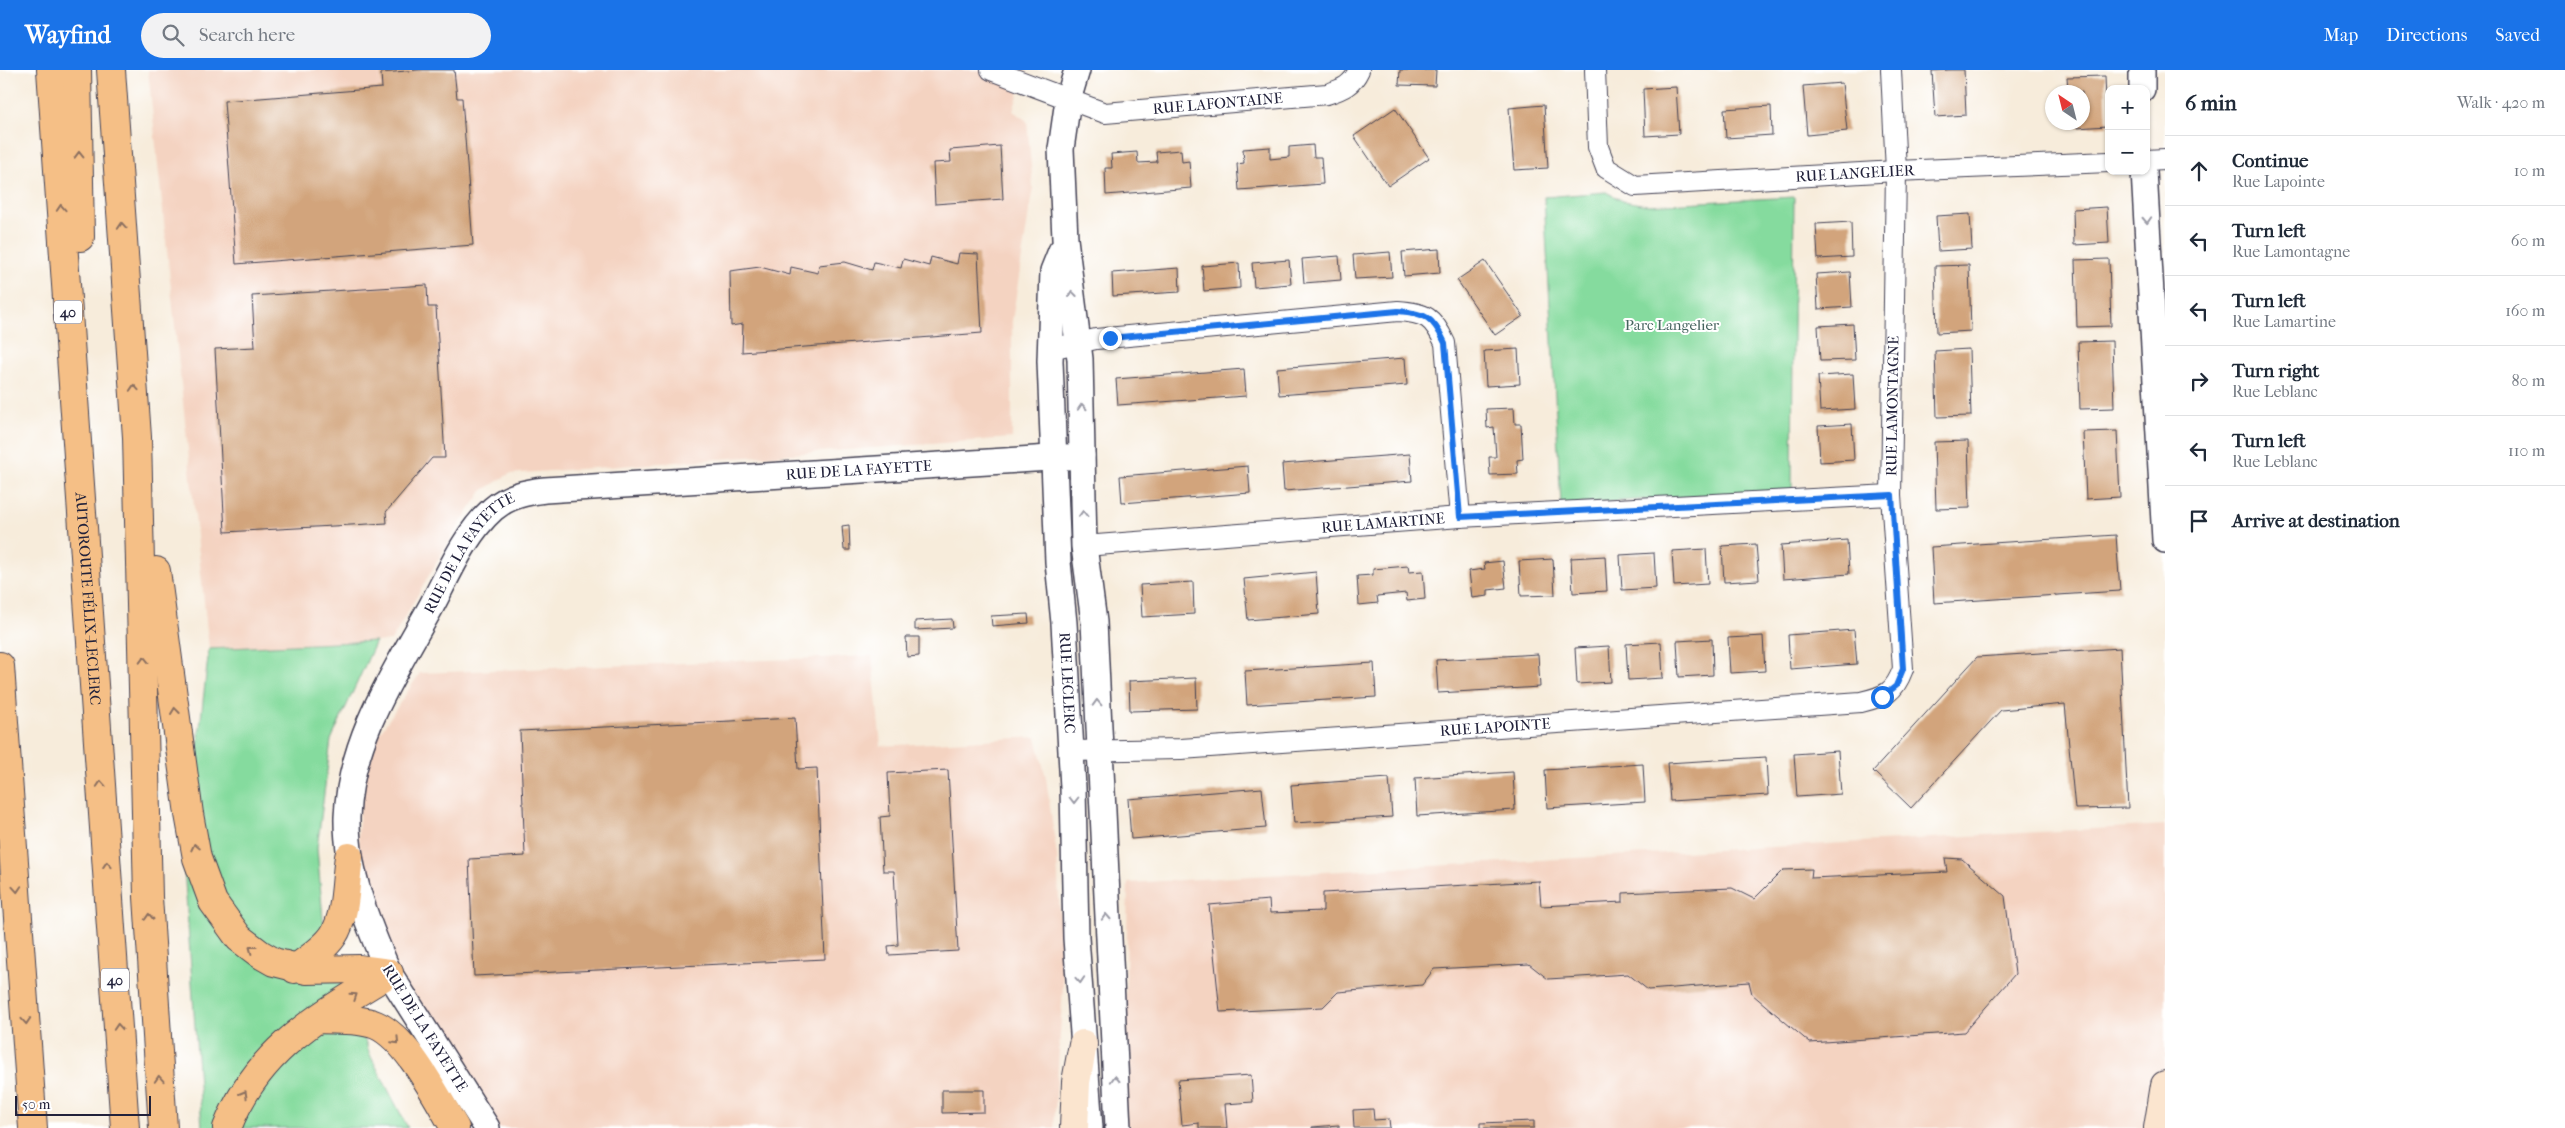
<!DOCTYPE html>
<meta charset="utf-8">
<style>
:root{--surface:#fff;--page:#f2f2f3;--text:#1f2937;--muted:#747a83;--line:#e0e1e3;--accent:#1a73e8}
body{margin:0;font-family:"IM FELL French Canon",serif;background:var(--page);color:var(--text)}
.controls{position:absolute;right:15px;top:15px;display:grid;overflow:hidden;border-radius:10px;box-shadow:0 1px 4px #0004}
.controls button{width:45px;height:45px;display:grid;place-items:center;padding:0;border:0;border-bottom:1px solid var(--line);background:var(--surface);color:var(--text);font:25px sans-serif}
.compass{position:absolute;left:2045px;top:15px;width:45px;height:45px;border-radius:50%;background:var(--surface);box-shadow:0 1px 4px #0004;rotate:325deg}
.scale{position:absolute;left:15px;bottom:12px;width:136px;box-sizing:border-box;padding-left:5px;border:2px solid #22223b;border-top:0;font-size:14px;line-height:18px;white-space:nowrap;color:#22223b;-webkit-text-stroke:4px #fff;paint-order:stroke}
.stop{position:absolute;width:15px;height:15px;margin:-11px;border:4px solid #1a73e8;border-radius:50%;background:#fff}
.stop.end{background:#1a73e8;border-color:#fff;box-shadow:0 1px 5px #0008}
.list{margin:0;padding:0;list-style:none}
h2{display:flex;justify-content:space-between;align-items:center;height:65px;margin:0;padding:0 20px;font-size:21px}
h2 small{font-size:16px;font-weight:400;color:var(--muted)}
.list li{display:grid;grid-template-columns:32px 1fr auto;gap:15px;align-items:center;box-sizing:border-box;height:70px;padding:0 20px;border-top:1px solid var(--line)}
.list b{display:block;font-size:19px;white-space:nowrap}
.list p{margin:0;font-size:16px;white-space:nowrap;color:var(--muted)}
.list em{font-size:16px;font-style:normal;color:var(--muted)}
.icon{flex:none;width:28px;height:28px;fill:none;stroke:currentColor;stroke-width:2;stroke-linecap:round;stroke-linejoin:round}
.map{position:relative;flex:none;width:2165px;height:1058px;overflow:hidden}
header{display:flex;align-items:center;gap:30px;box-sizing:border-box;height:70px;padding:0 25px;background:var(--accent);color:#fff}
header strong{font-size:24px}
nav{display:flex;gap:28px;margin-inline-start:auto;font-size:18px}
.search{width:350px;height:45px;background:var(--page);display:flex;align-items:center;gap:12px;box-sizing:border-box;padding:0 18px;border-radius:28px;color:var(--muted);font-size:19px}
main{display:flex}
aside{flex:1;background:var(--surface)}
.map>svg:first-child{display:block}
.built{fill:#f4d3c1}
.green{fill:#85db9e;stroke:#547e6c}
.building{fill:#d2a47b}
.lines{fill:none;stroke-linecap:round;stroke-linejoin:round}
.minor-casing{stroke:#424053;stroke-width:22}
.tertiary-casing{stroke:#424053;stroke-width:28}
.secondary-casing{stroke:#424053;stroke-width:30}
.motorway-casing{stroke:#424053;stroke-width:30}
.minor{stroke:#fff;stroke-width:20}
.tertiary{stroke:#fff;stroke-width:25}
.secondary{stroke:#fbe5cf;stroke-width:28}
.motorway{stroke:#f5bf86;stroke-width:28}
.oneway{stroke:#8c7060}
.oneway2{stroke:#9c9ca7}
.route{stroke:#1a73e8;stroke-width:6}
.labels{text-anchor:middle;stroke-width:4;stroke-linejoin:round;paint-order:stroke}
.shield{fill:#fff;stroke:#646476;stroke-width:1}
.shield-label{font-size:14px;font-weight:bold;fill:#22223b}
.street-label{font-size:15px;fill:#22223b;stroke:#fff}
.park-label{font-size:15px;fill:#45635e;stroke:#fff}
</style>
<header>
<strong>Wayfind</strong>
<div class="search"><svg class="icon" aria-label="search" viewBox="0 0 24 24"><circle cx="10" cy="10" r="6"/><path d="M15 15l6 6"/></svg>Search here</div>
<nav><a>Map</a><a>Directions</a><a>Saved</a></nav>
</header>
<main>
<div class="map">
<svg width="2165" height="1058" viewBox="0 0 2165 1058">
<rect width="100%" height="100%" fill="#fff"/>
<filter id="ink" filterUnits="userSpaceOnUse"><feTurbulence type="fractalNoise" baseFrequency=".02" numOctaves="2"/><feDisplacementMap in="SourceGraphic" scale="10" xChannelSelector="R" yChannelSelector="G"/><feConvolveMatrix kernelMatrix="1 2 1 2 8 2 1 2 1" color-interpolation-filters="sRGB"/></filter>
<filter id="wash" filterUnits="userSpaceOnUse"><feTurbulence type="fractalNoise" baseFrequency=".0096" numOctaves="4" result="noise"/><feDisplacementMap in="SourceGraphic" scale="20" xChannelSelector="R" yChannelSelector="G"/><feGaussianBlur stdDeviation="1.12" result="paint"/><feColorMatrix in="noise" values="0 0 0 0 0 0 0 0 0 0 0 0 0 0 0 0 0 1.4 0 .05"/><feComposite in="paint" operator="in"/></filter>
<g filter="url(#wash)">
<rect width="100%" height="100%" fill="#f7ecdb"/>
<!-- built -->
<g class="built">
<polygon points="148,0 1026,0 1013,41 1027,51 1033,117 1012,251 1012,368 509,404 482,421 453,464 391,571 209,579"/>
<polygon points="872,586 881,676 1036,667 1046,708 1057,786 1063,916 1054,1058 496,1058 394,899 360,792 358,763 362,717 377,667 420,603"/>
<polygon points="2165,755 2165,1015 2158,1058 1123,1058 1128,813"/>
</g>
<!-- green -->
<g class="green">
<polygon points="1606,122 1623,131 1647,135 1794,127 1792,420 1561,435 1544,127"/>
<polygon points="376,571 331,670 317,778 323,849 370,985 408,1058 202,1058 184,797 209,579"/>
</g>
<g id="blocks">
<!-- building -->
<g class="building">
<polygon points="420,0 454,0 457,28 462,28 473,175 236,194 224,31 382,18 381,3"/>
<polygon points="1400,0 1436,0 1435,16 1399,15"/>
<polygon points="1949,0 1964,0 1966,45 1935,47 1932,1"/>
<polygon points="2105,6 2107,56 2077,58 2076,52 2082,52 2082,22 2075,22 2075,18 2068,19 2067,7"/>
<polygon points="1842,13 1847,61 1807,65 1803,16"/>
<polygon points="1676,17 1679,64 1645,66 1643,19"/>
<polygon points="1544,35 1548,98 1514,100 1509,38"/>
<polygon points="1771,36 1772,65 1726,68 1724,39"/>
<polygon points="1395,38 1429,88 1388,116 1354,66"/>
<polygon points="1313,75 1314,87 1321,87 1323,114 1239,120 1237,94 1244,93 1243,79 1270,77 1270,89 1289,87 1289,77"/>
<polygon points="1000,76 1003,129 935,134 933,93 951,92 950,80"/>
<polygon points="1181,80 1182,92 1189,91 1191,118 1106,125 1105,98 1112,98 1111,84 1137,82 1138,93 1157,92 1156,82"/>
<polygon points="2107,137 2109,173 2074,175 2073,139"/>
<polygon points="1970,144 1972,179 1938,181 1936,146"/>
<polygon points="1851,152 1852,187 1818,189 1816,154"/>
<polygon points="1439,179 1440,203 1404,206 1402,182"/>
<polygon points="1390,182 1392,207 1355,209 1353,185"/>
<polygon points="959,183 978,184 982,263 742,282 743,254 731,256 730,201 760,197 790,205 791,197 818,203 819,195 845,192 872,200 874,192 901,198 903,189 929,196 931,187 957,194"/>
<polygon points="1339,186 1341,210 1304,213 1302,189"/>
<polygon points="2109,189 2111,256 2077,257 2075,190"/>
<polygon points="1289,190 1291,214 1254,217 1252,193"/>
<polygon points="1485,191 1523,246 1495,265 1457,210"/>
<polygon points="1239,193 1240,218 1204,221 1202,196"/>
<polygon points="1969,195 1971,261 1937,263 1935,196"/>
<polygon points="1179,198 1180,222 1113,226 1112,203"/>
<polygon points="1850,202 1852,237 1818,239 1816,204"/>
<polygon points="427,215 428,237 436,237 445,388 432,388 386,442 387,453 225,462 215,279 255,277 252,226"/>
<polygon points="1853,254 1855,290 1820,291 1818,256"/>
<polygon points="2112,271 2114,338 2080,339 2078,272"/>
<polygon points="1518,279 1520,314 1486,316 1484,281"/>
<polygon points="1969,279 1971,346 1937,347 1935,281"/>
<polygon points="1405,288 1407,315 1279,325 1277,298"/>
<polygon points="1244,299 1246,326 1118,335 1116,309"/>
<polygon points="1853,304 1855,339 1820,341 1818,306"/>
<polygon points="1514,338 1515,354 1521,354 1523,389 1517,390 1518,404 1490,405 1489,387 1496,387 1494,357 1487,358 1486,339"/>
<polygon points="1852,354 1854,390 1820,392 1818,356"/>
<polygon points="2117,361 2120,427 2086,429 2083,362"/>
<polygon points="1968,371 1970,438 1936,439 1934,372"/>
<polygon points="1410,384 1412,411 1284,421 1282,394"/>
<polygon points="1248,396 1250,423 1122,433 1120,406"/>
<polygon points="849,455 850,480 844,480 842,456"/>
<polygon points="2116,465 2120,521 1934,533 1931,477"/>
<polygon points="1847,470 1849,504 1783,509 1781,475"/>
<polygon points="1756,474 1759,510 1724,512 1722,476"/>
<polygon points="1706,479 1708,514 1674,516 1672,481"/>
<polygon points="1654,483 1656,518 1622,520 1620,485"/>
<polygon points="1605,486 1607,521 1573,523 1571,488"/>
<polygon points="1553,489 1555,525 1521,526 1519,491"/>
<polygon points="1503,491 1506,518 1488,520 1488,526 1472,528 1469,501 1485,499 1484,493"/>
<polygon points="1408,496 1409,502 1423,501 1425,529 1407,531 1406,523 1377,526 1378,533 1359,535 1357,506 1373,505 1373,499"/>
<polygon points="1316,502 1319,544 1248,550 1244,509"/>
<polygon points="1193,512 1194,544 1142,547 1140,515"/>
<polygon points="1028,544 1029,553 992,556 991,546"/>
<polygon points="952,549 953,558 915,560 915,551"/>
<polygon points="1854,560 1857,594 1790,599 1788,565"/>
<polygon points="1763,566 1765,601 1730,603 1728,568"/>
<polygon points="906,567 919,567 919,586 907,587"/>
<polygon points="1712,569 1713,605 1679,607 1677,571"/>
<polygon points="1661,572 1663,608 1628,610 1626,574"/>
<polygon points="1609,576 1611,612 1577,614 1575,578"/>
<polygon points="2120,578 2128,738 2075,739 2065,634 2001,640 1911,738 1873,701 1977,587"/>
<polygon points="1538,584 1540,617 1438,623 1436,590"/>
<polygon points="1374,593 1376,627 1247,635 1245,601"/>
<polygon points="1196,608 1197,639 1130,641 1129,611"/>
<polygon points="795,648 798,699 817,698 825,889 474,906 469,789 525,786 520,661"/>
<polygon points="1838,681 1841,724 1797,727 1794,684"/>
<polygon points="1766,687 1768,725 1670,731 1667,693"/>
<polygon points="1643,694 1645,732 1547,738 1545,700"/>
<polygon points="948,700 958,881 889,885 888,876 898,875 894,801 883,801 880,747 890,746 888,703"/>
<polygon points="1513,702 1515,740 1417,746 1415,708"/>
<polygon points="1389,708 1392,747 1294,753 1291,715"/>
<polygon points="1262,718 1266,758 1131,769 1128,729"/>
<polygon points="1945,788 1962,789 2005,826 2015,904 1964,962 1810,973 1752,924 1749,912 1648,920 1628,904 1548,909 1529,894 1434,899 1422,915 1338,922 1323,937 1220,942 1209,835 1269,830 1270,843 1323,841 1323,823 1539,811 1541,836 1623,832 1623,823 1732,818 1754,829 1783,800 1812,799 1811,808 1947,802"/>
<polygon points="1251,1005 1253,1032 1225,1034 1227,1058 1199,1058 1199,1053 1182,1055 1178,1010"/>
<polygon points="942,1020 984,1020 984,1042 942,1043"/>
<polygon points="1373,1039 1374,1050 1389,1049 1390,1058 1354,1058 1353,1040"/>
<polygon points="1534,1051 1534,1058 1480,1058 1480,1053"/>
<polygon points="1339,1055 1339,1058 1312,1058 1312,1057"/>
</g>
</g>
</g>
<g filter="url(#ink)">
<use href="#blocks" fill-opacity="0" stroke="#424053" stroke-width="1"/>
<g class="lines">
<!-- minor casing -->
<g class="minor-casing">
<g id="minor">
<path id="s1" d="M 991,0 L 1105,43 L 1327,24 C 1343,19 1352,15 1359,0"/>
<path id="s2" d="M 1595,0 L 1598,77 L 1606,98 L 1635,116 L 1896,101 L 2109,92"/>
<polyline points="2146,90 2165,89"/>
<path d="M 1050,279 L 1096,269 L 1398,241 C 1426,243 1433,247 1445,273 L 1460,447"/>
<path id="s3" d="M 1084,476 L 1460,447 L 1891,425"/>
<path id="s4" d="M 1071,681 L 1181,679 L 1861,632 C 1886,626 1894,623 1903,599 L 1891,425 L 1896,101 L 1891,0"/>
</g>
</g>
<!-- tertiary casing -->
<g class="tertiary-casing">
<g id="tertiary">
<polyline points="1077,0 1068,30 1061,79 1065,169 1080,289 1084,476 1094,552 1118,1058"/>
<polyline points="2142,0 2142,19"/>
<polyline points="2144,101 2165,470"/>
<path id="s5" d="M 1061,181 L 1053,201 L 1050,291 L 1058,492 L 1064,553 L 1073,718 L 1076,868 L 1090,1058"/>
<path id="s6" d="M 487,1058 L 389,903 C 368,855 346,801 347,747 C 350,668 395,602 432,535 C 449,503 465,464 493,439 C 508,426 526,422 545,420 L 1082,386"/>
</g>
</g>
<!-- secondary casing -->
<g class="secondary-casing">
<g id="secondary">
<polyline points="1074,1058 1076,1012 1083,974"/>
<polyline points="2158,1058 2165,1015"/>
</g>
</g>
<!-- motorway casing -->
<g class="motorway-casing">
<g id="motorway">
<path id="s7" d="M 51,0 L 125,1058"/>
<polyline points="77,0 80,167"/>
<polyline points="111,0 137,367 148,827 163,1058"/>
<polyline points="156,501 189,744 197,788 213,832 239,868 260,884 274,892 306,900 359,899 389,903"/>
<polyline points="0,596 33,1058"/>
<path d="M 295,899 C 308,889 324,879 333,866 C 347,845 345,811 349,787"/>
<path d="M 318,949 C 336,950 359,948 376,955 C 408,969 437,1028 455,1058"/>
<path d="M 227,1058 C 258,978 320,946 389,903"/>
</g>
</g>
<!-- minor -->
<use href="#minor" class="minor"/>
<!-- tertiary -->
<use href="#tertiary" class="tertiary"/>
<!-- secondary -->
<use href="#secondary" class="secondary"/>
<!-- motorway -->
<use href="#motorway" class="motorway"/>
</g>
<!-- one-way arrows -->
<defs><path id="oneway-chevron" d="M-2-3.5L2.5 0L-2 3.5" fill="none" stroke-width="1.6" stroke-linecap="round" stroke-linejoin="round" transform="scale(1.25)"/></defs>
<g class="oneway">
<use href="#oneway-chevron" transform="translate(79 85) rotate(-91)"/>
<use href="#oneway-chevron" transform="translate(61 138) rotate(-94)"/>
<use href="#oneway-chevron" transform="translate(122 156) rotate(-94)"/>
<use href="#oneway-chevron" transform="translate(134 318) rotate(-94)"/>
<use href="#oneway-chevron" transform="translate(144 590) rotate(-91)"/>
<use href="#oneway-chevron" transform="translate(175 641) rotate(-97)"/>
<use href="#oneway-chevron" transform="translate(101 714) rotate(-94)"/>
<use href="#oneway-chevron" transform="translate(195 777) rotate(-103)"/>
<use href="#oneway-chevron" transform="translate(107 795) rotate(-94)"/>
<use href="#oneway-chevron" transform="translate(17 819) rotate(86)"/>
<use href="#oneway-chevron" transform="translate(149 847) rotate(-93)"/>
<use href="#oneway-chevron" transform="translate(252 879) rotate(-143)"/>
<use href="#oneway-chevron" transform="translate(354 926) rotate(-34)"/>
<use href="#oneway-chevron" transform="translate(26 951) rotate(86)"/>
<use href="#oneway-chevron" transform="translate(118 957) rotate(-94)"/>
<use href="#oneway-chevron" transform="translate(396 971) rotate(46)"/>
<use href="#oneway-chevron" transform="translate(159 1009) rotate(-94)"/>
<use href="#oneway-chevron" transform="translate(244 1024) rotate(-60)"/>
</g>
<g class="oneway2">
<use href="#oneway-chevron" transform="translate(2147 150) rotate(87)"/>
<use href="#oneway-chevron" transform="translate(1072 224) rotate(-97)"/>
<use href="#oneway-chevron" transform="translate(1082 337) rotate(-93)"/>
<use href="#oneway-chevron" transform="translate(1083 444) rotate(-92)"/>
<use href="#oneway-chevron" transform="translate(1097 633) rotate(-92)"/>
<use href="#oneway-chevron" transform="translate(1074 730) rotate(90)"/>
<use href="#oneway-chevron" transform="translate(1106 847) rotate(-93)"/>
<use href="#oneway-chevron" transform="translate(1080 910) rotate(86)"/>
<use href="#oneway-chevron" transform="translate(1115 1009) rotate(-93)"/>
</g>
</g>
<g class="lines" filter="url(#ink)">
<!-- route -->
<path class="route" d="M 1110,268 L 1398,241 C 1426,243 1433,247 1445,273 L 1460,447 L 1892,425 L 1903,599 L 1896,616 L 1882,627"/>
</g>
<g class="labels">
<!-- shield labels -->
<g class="shield">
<rect x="54" y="230.5" width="28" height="23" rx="4"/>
<rect x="101" y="898.5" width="28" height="23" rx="4"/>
</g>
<g class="shield-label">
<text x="68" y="247">40</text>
<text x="115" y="915">40</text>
</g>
<!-- street labels -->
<g class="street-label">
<text dy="5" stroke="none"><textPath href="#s1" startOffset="235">RUE LAFONTAINE</textPath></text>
<text dy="5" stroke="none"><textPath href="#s2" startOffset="354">RUE LANGELIER</textPath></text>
<text dy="5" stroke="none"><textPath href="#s4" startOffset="1112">RUE LAMONTAGNE</textPath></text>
<text dy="5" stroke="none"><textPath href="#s6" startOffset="1062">RUE DE LA FAYETTE</textPath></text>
<text dy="5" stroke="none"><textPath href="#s3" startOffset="300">RUE LAMARTINE</textPath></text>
<text dy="5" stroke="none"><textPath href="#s6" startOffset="642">RUE DE LA FAYETTE</textPath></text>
<text dy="5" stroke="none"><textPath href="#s7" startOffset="530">AUTOROUTE FÉLIX-LECLERC</textPath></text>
<text dy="5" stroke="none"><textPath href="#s5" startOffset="434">RUE LECLERC</textPath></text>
<text dy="5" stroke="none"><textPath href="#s4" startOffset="425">RUE LAPOINTE</textPath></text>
<text transform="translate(425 958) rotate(58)" y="5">RUE DE LA FAYETTE</text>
</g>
<!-- park labels -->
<g class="park-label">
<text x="1672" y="260">Parc Langelier</text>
</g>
</g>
</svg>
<div class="controls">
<button>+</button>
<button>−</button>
</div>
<svg class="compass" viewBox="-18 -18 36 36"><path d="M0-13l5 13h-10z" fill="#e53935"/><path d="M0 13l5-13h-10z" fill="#747a83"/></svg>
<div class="scale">50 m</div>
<div class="stop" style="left:1882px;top:627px"></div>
<div class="stop end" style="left:1110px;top:268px"></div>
</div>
<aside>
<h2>6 min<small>Walk · 420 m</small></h2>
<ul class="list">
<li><svg class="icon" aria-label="ahead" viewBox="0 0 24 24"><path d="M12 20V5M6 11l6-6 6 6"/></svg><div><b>Continue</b><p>Rue Lapointe</p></div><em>10 m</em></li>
<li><svg class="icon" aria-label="left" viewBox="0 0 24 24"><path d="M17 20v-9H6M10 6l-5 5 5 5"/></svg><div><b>Turn left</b><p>Rue Lamontagne</p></div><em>60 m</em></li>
<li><svg class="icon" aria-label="left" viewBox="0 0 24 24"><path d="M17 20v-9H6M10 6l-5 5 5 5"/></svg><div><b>Turn left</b><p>Rue Lamartine</p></div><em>160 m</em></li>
<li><svg class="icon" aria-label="right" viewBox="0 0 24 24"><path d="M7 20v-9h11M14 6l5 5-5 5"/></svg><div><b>Turn right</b><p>Rue Leblanc</p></div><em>80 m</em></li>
<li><svg class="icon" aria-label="left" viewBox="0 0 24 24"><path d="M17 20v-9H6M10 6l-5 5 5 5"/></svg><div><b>Turn left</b><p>Rue Leblanc</p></div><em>110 m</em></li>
<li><svg class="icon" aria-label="arrive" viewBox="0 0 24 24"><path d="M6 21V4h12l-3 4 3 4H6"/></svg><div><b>Arrive at destination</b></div></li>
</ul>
</aside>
</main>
